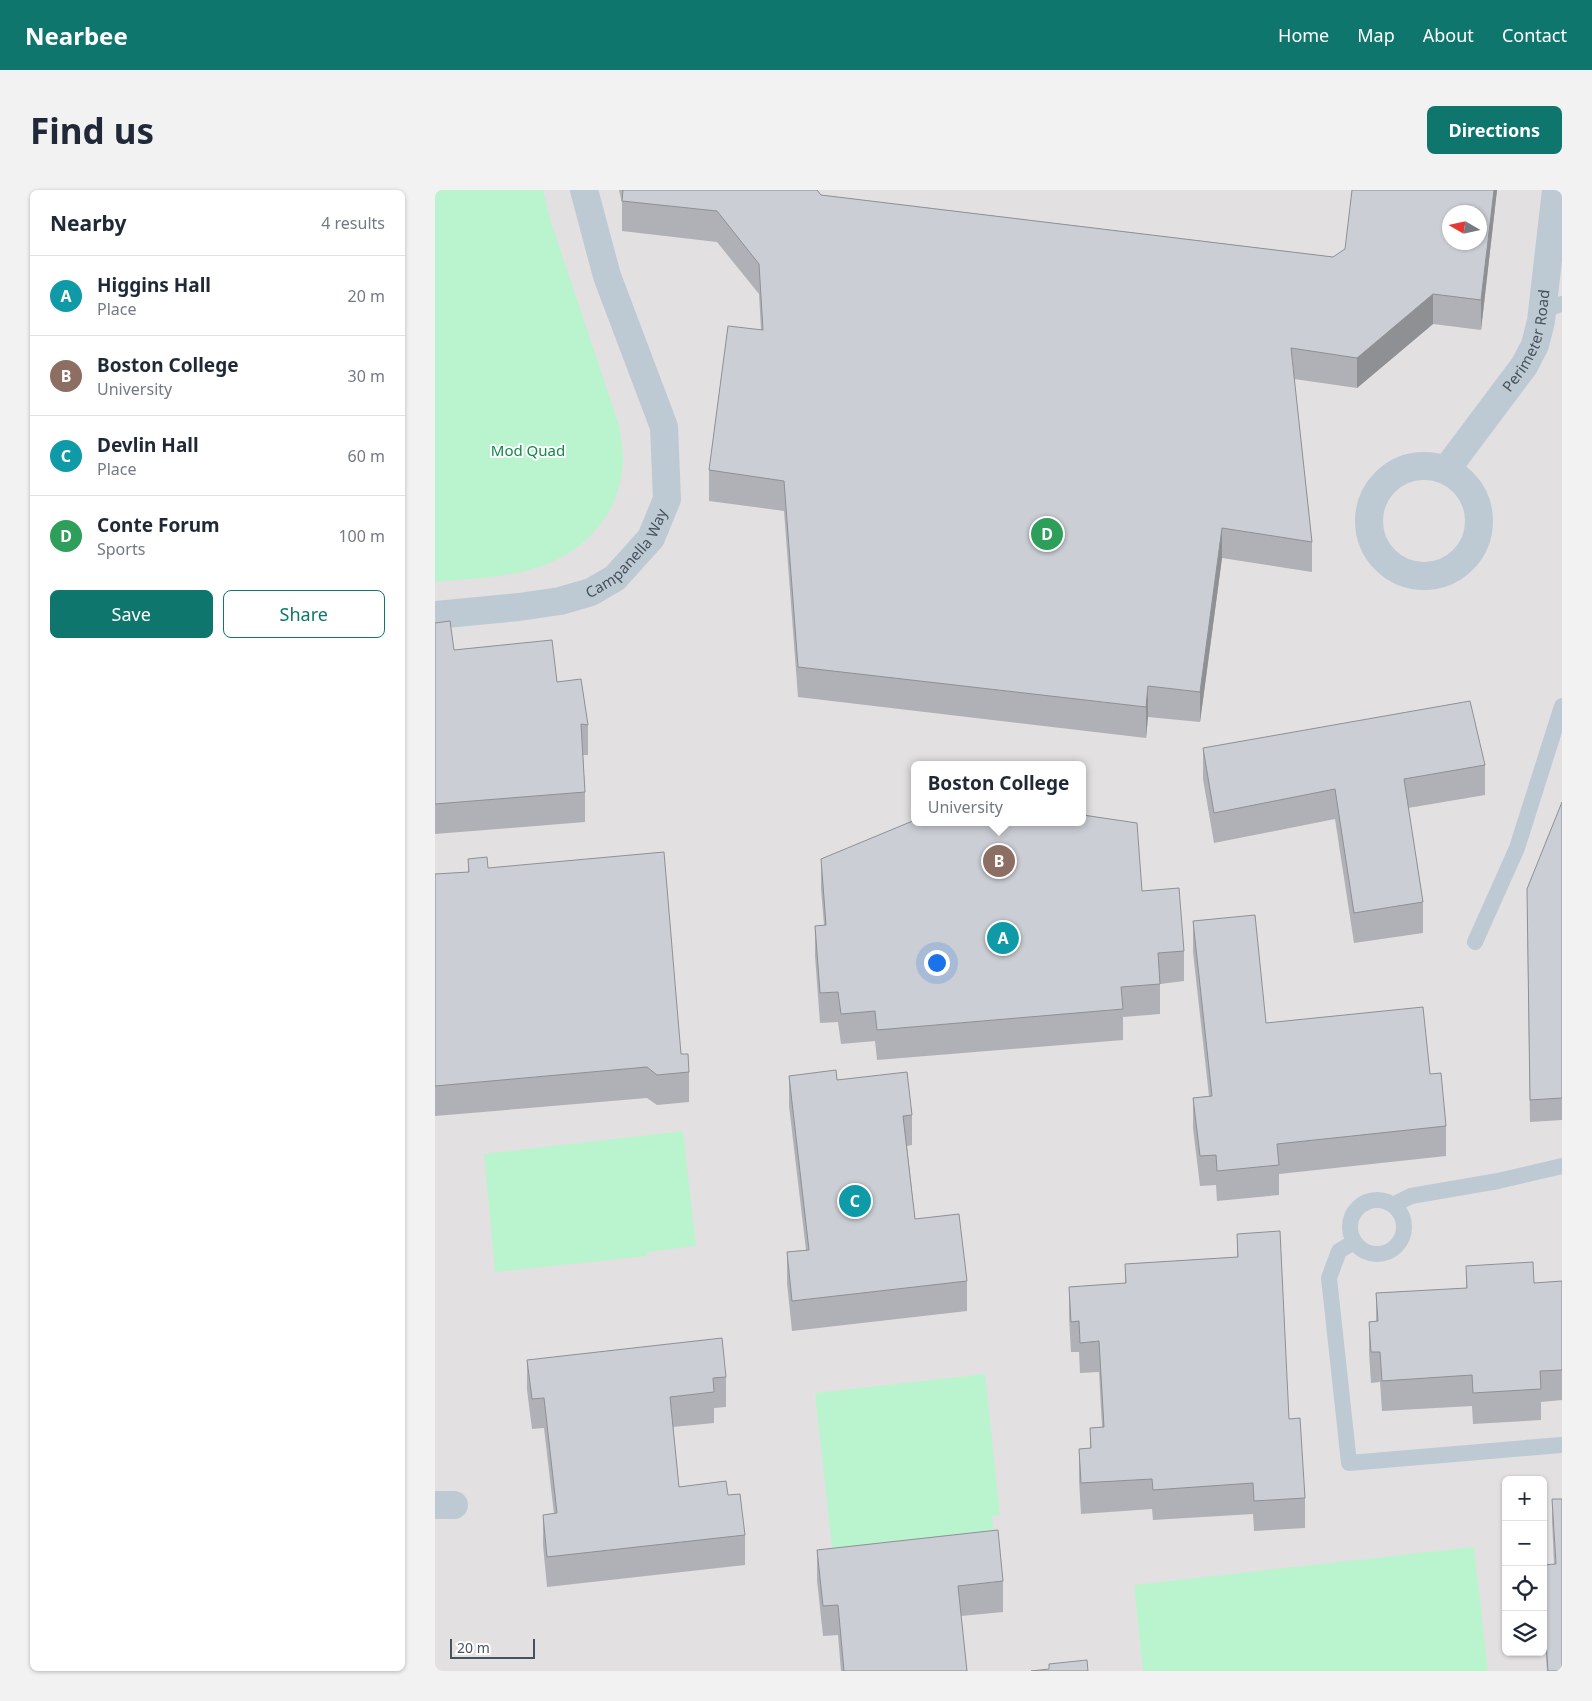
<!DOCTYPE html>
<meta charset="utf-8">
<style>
:root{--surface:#fff;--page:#f2f2f3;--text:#1f2937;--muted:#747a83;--line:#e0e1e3;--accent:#0f766e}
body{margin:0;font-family:"Noto Sans",sans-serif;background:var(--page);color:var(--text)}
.controls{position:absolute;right:15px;bottom:15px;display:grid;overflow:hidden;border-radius:8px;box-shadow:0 1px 4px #0004}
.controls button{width:45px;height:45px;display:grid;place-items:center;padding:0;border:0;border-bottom:1px solid var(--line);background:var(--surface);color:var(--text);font:25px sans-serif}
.compass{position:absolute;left:1007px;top:15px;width:45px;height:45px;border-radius:50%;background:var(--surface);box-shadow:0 1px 4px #0004;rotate:279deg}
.scale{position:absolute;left:15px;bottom:12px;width:85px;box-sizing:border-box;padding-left:5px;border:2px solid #45535f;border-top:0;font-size:14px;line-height:18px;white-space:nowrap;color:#45535f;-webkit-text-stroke:4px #fff;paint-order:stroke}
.you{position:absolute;left:501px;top:772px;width:18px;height:18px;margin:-12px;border:4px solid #fff;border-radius:50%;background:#1a73e8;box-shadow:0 0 0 8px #1a73e833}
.badge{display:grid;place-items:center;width:32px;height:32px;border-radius:50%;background:var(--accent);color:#fff;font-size:16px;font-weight:700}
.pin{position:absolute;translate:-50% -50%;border:2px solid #fff;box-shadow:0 1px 5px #0006}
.popup{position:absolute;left:476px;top:571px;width:175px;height:65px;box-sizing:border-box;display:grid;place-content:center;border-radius:8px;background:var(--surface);filter:drop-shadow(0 1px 4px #0005);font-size:16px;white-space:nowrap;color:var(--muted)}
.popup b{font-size:19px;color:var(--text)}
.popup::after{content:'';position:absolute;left:50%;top:100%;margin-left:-10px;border:10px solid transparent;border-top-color:var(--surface)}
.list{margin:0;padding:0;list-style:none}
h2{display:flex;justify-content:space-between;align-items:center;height:65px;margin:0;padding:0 20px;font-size:21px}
h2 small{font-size:16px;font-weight:400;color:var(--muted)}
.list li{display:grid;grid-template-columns:32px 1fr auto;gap:15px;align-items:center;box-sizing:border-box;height:80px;padding:0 20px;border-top:1px solid var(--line)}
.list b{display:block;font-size:19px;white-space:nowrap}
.list p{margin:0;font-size:16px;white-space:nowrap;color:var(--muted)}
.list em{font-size:16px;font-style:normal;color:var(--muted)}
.actions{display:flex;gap:10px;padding:15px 20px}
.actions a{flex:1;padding:11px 0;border:1px solid var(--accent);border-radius:8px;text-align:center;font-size:18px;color:var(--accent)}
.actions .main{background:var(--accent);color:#fff}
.icon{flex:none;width:28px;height:28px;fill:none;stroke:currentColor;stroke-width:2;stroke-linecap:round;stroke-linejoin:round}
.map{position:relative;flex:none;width:1127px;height:1481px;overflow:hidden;border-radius:8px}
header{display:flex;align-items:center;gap:30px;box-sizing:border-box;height:70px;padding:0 25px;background:var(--accent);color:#fff}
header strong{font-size:24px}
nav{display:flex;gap:28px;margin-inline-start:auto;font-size:18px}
.intro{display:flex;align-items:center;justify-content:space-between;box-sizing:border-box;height:120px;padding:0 30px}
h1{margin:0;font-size:35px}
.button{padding:12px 22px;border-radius:8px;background:var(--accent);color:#fff;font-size:18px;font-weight:700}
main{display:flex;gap:30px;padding:0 30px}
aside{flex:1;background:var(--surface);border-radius:8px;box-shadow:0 1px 4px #0004}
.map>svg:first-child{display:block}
.education{fill:#e3e0e1;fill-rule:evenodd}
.green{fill:#b9f4ce}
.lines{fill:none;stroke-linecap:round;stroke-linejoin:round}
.lane{stroke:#becad3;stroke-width:16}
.street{stroke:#becad3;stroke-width:28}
.wall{fill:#afb1b6}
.shaded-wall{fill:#8e9094}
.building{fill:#cbced4;stroke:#8e9094;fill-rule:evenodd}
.labels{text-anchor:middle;stroke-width:4;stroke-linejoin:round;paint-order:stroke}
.street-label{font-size:15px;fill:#45535f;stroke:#fff}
.park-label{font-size:15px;fill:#0e8847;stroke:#fff}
</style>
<header>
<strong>Nearbee</strong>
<nav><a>Home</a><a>Map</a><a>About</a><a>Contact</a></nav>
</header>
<div class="intro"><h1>Find us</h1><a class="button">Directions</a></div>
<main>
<aside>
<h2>Nearby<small>4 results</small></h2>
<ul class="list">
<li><span class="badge" style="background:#0f9aa8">A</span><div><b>Higgins Hall</b><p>Place</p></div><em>20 m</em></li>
<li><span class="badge" style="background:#8d6e63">B</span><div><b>Boston College</b><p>University</p></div><em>30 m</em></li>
<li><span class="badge" style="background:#0f9aa8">C</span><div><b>Devlin Hall</b><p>Place</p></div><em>60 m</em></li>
<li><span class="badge" style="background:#2e9e5b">D</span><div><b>Conte Forum</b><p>Sports</p></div><em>100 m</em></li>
</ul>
<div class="actions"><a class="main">Save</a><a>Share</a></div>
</aside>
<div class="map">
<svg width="1127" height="1481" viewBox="0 0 1127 1481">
<rect width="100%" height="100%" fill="#f2efef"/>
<!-- education -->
<path class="education" d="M 0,0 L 1127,0 L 1127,1481 L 0,1481 ZM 1014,22 L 1044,22 L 1044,52 L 1014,52 ZM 480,575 L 648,575 L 648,632 L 480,632 ZM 1071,1290 L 1108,1290 L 1108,1462 L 1071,1462 Z"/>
<!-- green -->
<g class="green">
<path d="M 0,0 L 108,0 L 117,35 L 183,232 C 186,248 190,265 187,281 C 180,334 141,368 91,381 C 61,388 30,389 0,392 Z"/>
<polygon points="248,941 261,1056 212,1062 212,1066 60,1082 49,964"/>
<polygon points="550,1184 565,1325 557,1326 560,1356 399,1375 380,1203"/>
<polygon points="1039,1357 1053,1481 708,1481 699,1395"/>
</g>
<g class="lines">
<!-- lane -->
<g class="lane">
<polyline points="1107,120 1127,114"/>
<polyline points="1040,752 1082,658 1127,516"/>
<circle cx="942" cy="1037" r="27"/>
<polyline points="958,1015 976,1006 1063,991 1127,976"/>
<polyline points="919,1052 904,1061 894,1088 914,1273 1126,1255"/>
</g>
<!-- street -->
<g class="street">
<circle cx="989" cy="331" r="55"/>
<path id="s1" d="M 1011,280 L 1089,176 L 1100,155 L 1106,131 L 1121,0"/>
<path id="s2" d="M 0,425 L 84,417 L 125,411 L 156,402 L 180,388 L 216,348 L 232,309 L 229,237 L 172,86 L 149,0"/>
<polyline points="0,1315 19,1315"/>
</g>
</g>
<!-- wall -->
<g class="wall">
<polygon points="184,0 382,0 386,5 898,67 1062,0 1046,140 998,134 922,198 859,189 877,352 877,382 787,368 765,532 713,527 711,548 363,507 349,321 274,311 274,280 326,140 324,104 282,52 187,41 187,13"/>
<polygon points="0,433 19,460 122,492 153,535 153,565 148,565 150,602 150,632 0,644"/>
<polygon points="768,558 1050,575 1050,605 973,618 988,712 988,743 919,753 900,629 779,653 768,589"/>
<polygon points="1127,612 1127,930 1095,932 1092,721"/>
<polygon points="33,669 53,678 246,864 254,882 254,912 222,915 212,908 0,926 0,684 33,682"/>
<polygon points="386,669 707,701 749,761 749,791 725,794 725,824 688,827 688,850 442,870 440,851 406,854 403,832 385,833 380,766 380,736 389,735 386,699"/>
<polygon points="758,731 831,833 995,884 1011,936 1011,966 844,984 844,1005 782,1011 781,995 765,996 758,938 758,908 774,906 758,762"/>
<polygon points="354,886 402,890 477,925 477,955 472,956 480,1029 532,1091 532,1121 357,1141 352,1093 352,1062 371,1060 354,916"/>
<polygon points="802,1044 854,1229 870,1308 870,1338 819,1341 818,1324 718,1330 717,1319 646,1324 644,1289 644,1259 655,1258 655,1238 667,1237 664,1182 645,1183 644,1162 636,1162 634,1127 634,1097 690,1093 690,1074 802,1067"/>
<polygon points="1031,1076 1099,1093 1127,1091 1127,1210 1106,1212 1106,1230 1038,1234 1037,1216 947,1221 945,1192 936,1193 934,1162 934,1132 941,1131 941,1103 1031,1098"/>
<polygon points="92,1170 291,1187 291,1217 279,1218 279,1233 238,1237 244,1297 293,1305 310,1345 310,1375 112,1397 108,1355 108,1325 119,1324 109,1238 97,1239 92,1200"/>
<polygon points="1117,1309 1127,1481 1112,1481 1108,1426 1108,1375 1119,1374 1117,1331"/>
<polygon points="382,1360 568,1391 568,1422 526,1426 532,1481 406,1481 403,1445 388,1446 382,1390"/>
</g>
<!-- shaded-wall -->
<g class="shaded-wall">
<polygon points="1059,0 1062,0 1046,140 1046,110"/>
<polygon points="998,104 998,134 922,198 922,168"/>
<polygon points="787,338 787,368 765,532 765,502"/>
<polygon points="713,496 713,527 711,548 711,517"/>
</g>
<!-- building -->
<g class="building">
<path d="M 188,0 L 382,0 L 386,5 L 898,67 L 910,59 L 917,0 L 1059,0 L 1046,110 L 998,104 L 922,168 L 856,158 L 877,352 L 787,338 L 765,502 L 713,496 L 711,517 L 363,477 L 349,291 L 274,280 L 293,136 L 328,140 L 324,74 L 282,21 L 187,11 ZM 1014,22 L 1044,22 L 1044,52 L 1014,52 Z"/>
<polygon points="15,431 19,460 117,450 122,492 146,489 153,535 146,534 150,602 0,614 0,433"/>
<polygon points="1035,511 1050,575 969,589 988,712 919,723 900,599 779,623 768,558"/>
<polygon points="1127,612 1127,908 1095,910 1092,699"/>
<polygon points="648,625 702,633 707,701 744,698 749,761 723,763 725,794 686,797 688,819 442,840 440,821 406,824 403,802 385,803 380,736 391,735 386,669 480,630 480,632 648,632"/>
<polygon points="229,662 246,864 253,864 254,882 222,885 212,877 0,896 0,684 34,682 33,669 52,667 53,678"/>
<polygon points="820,725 831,833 988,817 995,884 1006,883 1011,936 842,954 844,975 782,981 781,965 765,966 758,908 777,906 758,731"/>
<polygon points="401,880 402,890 472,882 477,925 468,926 480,1029 524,1024 532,1091 357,1111 352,1062 374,1060 354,886"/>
<polygon points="845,1041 854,1229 865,1228 870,1308 819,1311 818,1293 718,1300 717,1289 646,1293 644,1259 656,1258 655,1238 669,1237 664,1151 645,1153 644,1131 636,1132 634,1097 691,1093 690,1074 803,1067 802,1044"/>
<polygon points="1098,1072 1099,1093 1127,1091 1127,1180 1105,1181 1106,1199 1038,1203 1037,1185 947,1191 945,1162 936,1162 935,1148 934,1132 943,1131 941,1103 1032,1098 1031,1076"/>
<polygon points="287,1148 291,1187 278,1188 279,1202 235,1207 244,1297 291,1291 293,1305 305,1304 310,1345 112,1367 108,1325 122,1323 109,1208 97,1209 92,1170"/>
<polygon points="1117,1309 1127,1309 1127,1481 1113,1481 1108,1404 1108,1375 1121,1374"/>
<polygon points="563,1340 568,1391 523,1396 532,1481 409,1481 403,1415 388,1416 382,1360"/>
<polygon points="652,1470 653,1481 596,1481 614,1479 614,1474"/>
</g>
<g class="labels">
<!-- street labels -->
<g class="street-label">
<text dy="5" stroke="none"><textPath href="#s1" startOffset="155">Perimeter Road</textPath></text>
<text dy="5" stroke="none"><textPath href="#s2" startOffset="212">Campanella Way</textPath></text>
</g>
<!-- park labels -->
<g class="park-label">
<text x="93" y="266">Mod Quad</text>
</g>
</g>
</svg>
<div class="controls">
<button>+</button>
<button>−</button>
<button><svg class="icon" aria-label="locate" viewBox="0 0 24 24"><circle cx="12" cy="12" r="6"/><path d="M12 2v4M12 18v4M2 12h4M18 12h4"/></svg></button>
<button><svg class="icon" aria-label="layers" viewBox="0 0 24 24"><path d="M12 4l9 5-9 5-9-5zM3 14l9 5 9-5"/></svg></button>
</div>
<svg class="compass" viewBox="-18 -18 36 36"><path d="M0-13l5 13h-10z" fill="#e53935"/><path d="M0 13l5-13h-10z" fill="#747a83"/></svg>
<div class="scale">20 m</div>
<div class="you"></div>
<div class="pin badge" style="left:568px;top:748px;background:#0f9aa8">A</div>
<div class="pin badge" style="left:564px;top:671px;background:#8d6e63">B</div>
<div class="popup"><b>Boston College</b>University</div>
<div class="pin badge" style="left:420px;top:1011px;background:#0f9aa8">C</div>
<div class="pin badge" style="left:612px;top:344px;background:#2e9e5b">D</div>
</div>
</main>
